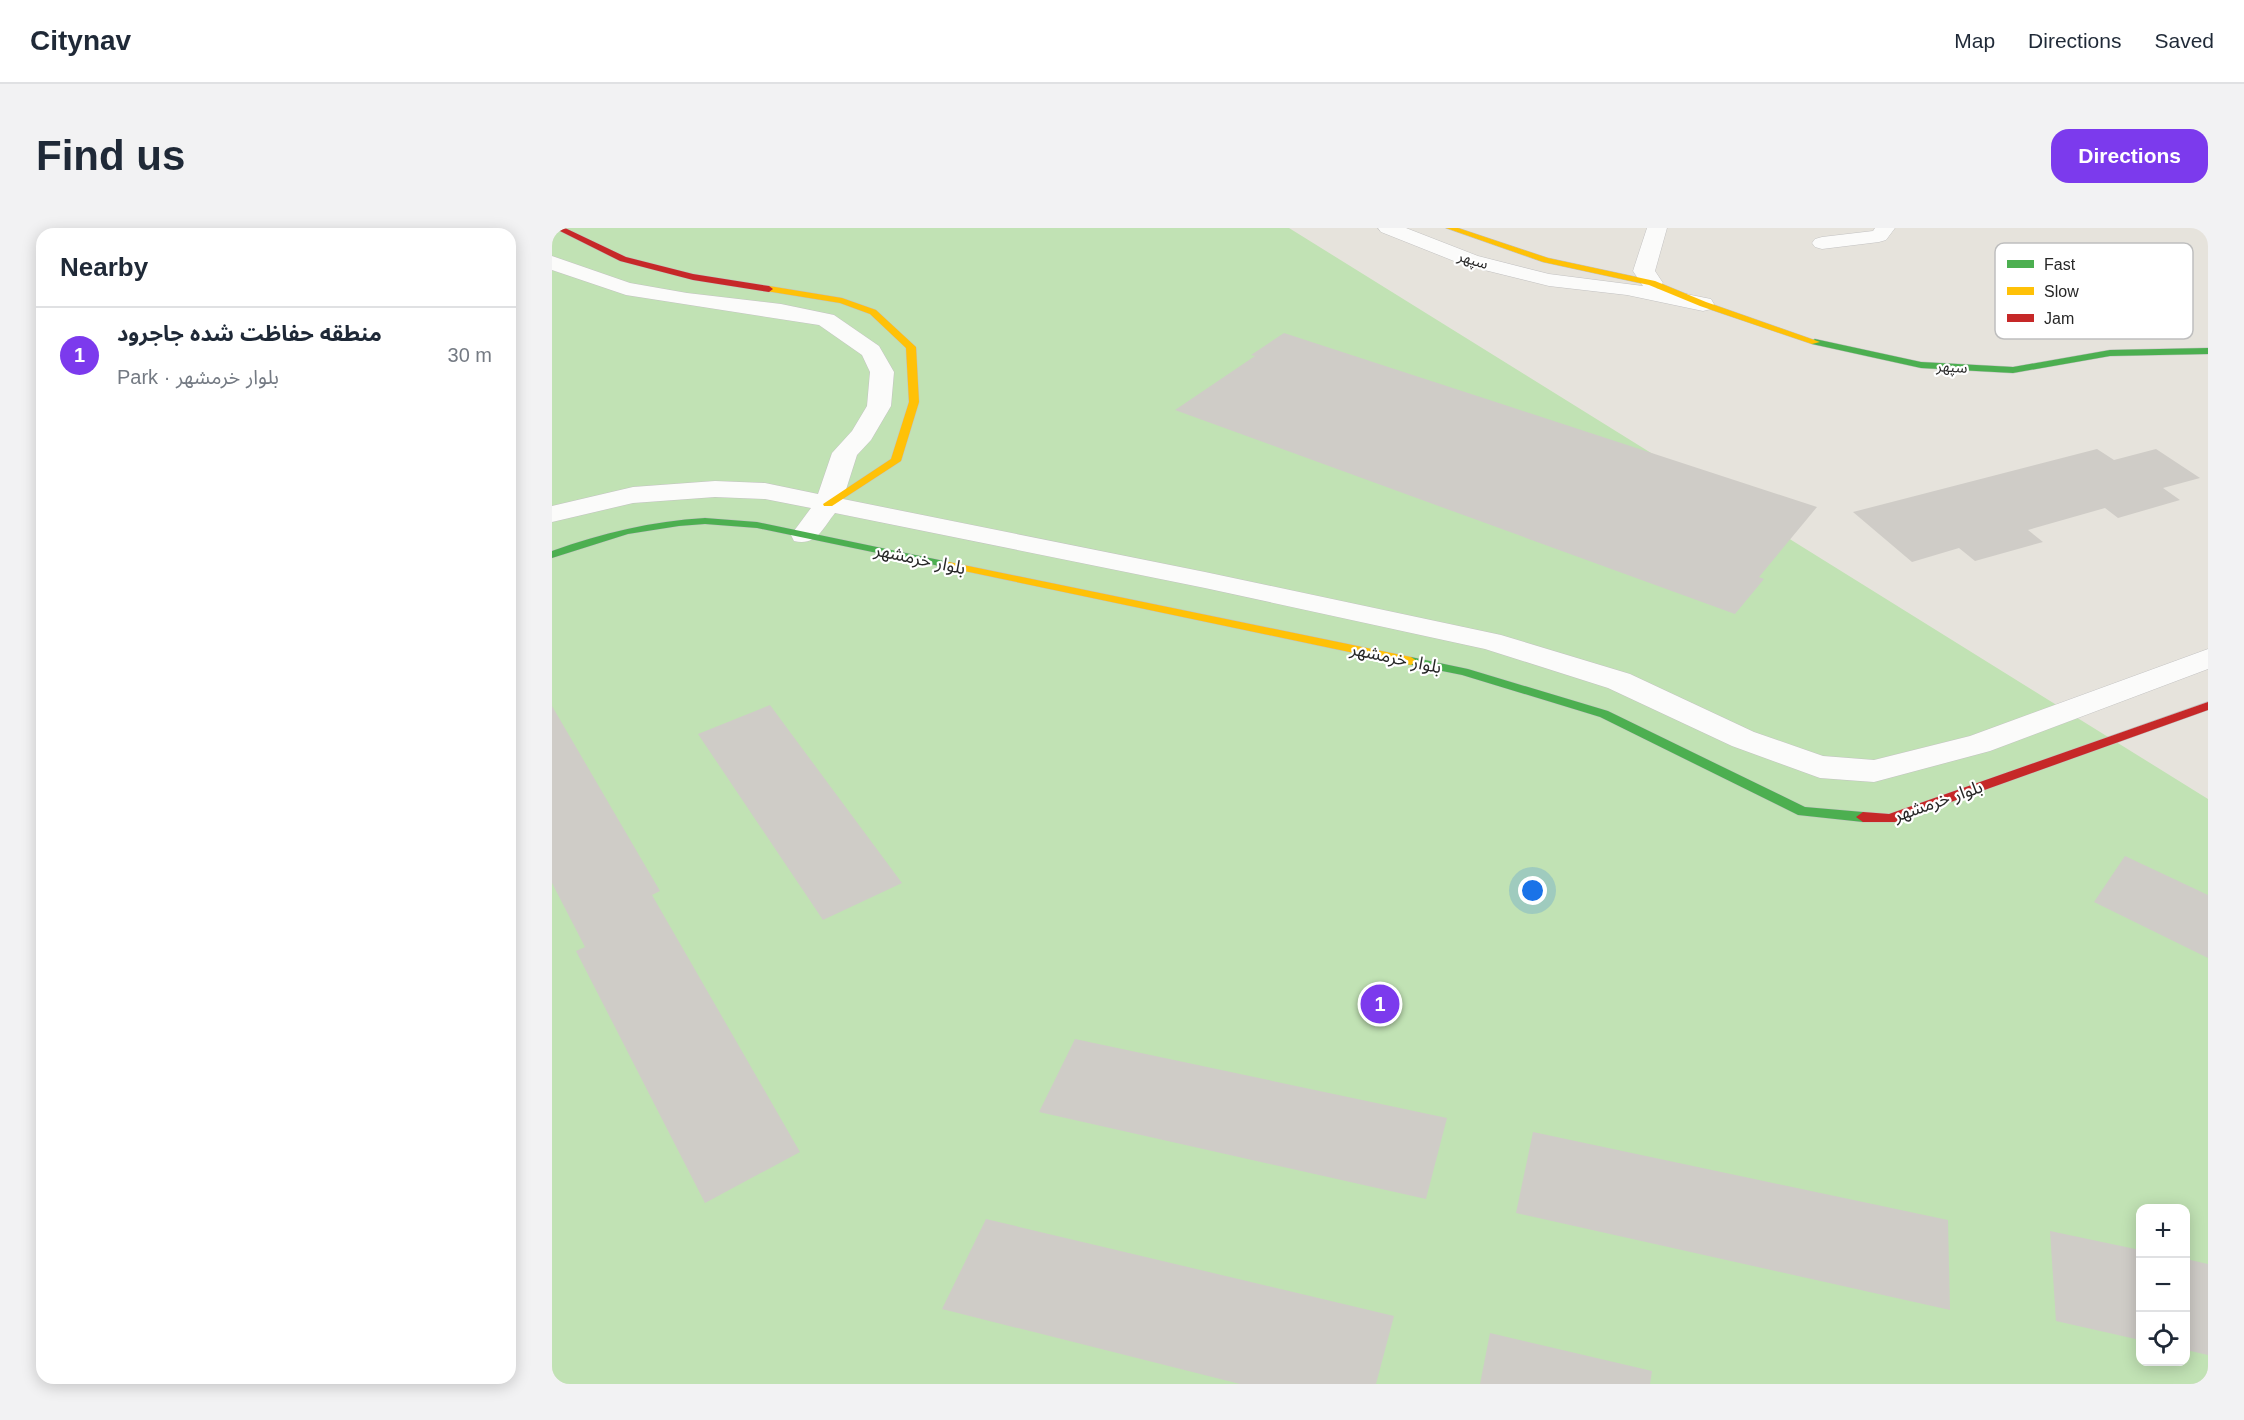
<!DOCTYPE html>
<meta charset="utf-8">
<style>
:root{--surface:#fff;--page:#f2f2f3;--text:#1f2937;--muted:#747a83;--line:#e0e1e3;--accent:#7c3aed}
body{margin:0;font-family:Arial,"Noto Sans Arabic",sans-serif;background:var(--page);color:var(--text)}
.controls{position:absolute;right:18px;bottom:18px;display:grid;overflow:hidden;border-radius:12px;box-shadow:0 3px 15px #0003}
.controls button{width:54px;height:54px;display:grid;place-items:center;padding:0;border:0;border-bottom:2px solid var(--line);background:var(--surface);color:var(--text);font:30px sans-serif}
.you{position:absolute;left:981px;top:663px;width:21px;height:21px;margin:-15px;border:4px solid #fff;border-radius:50%;background:#1a73e8;box-shadow:0 0 0 9px #1a73e833}
.badge{display:grid;place-items:center;width:39px;height:39px;border-radius:50%;background:var(--accent);color:#fff;font-size:20px;font-weight:700}
.pin{position:absolute;translate:-50% -50%;border:3px solid #fff;box-shadow:0 2px 6px #0006}
.list{margin:0;padding:0;list-style:none}
h2{display:flex;justify-content:space-between;align-items:center;height:78px;margin:0;padding:0 24px;font-size:26px}
h2 small{font-size:20px;font-weight:400;color:var(--muted)}
.list li{display:grid;grid-template-columns:39px 1fr auto;gap:18px;align-items:center;box-sizing:border-box;height:96px;padding:0 24px;border-top:2px solid var(--line)}
.list b{display:block;font-size:22px;white-space:nowrap}
.list p{margin:0;font-size:20px;white-space:nowrap;color:var(--muted)}
.list em{font-size:20px;font-style:normal;color:var(--muted)}
.icon{flex:none;width:33px;height:33px;fill:none;stroke:currentColor;stroke-width:2;stroke-linecap:round;stroke-linejoin:round}
.map{position:relative;flex:none;width:1656px;height:1156px;overflow:hidden;border-radius:18px}
header{display:flex;align-items:center;gap:36px;box-sizing:border-box;height:84px;padding:0 30px;background:var(--surface);border-bottom:2px solid var(--line)}
header strong{font-size:28px}
nav{display:flex;gap:33px;margin-inline-start:auto;font-size:21px}
.intro{display:flex;align-items:center;justify-content:space-between;box-sizing:border-box;height:144px;padding:0 36px}
h1{margin:0;font-size:42px}
.button{padding:15px 27px;border-radius:18px;background:var(--accent);color:#fff;font-size:21px;font-weight:700}
main{display:flex;gap:36px;padding:0 36px}
aside{flex:1;background:var(--surface);border-radius:18px;box-shadow:0 3px 15px #0003}
.map>svg:first-child{display:block}
.green{fill:#c1e2b4;fill-rule:evenodd}
.building{fill:#cfccc7}
.lines{fill:none;stroke-linecap:round;stroke-linejoin:round}
.street-casing{stroke:#c3c2c2;stroke-width:1}
.fast-casing{stroke:#c3c2c2;stroke-width:1}
.slow-casing{stroke:#c3c2c2;stroke-width:1}
.jam-casing{stroke:#c3c2c2;stroke-width:1}
.street{fill:#fbfbfa;fill-rule:evenodd}
.fast{fill:#4caf50;fill-rule:evenodd}
.slow{fill:#ffc107;fill-rule:evenodd}
.jam{fill:#c62828;fill-rule:evenodd}
.labels{text-anchor:middle;stroke-width:4.5;stroke-linejoin:round;paint-order:stroke}
.far-street-label{font-size:15px;fill:#272727;stroke:#fff}
.street-label{font-size:18px;fill:#272727;stroke:#fff}
.key{fill:#fff;stroke:#bebebe;stroke-width:1.5}
.key-label{font-size:16px;fill:#272727}
</style>
<header>
<strong>Citynav</strong>
<nav><a>Map</a><a>Directions</a><a>Saved</a></nav>
</header>
<div class="intro"><h1>Find us</h1><a class="button">Directions</a></div>
<main>
<aside>
<h2>Nearby<small></small></h2>
<ul class="list">
<li><span class="badge">1</span><div><b>منطقه حفاظت شده جاجرود</b><p>Park · بلوار خرمشهر</p></div><em>30 m</em></li>
</ul>
</aside>
<div class="map">
<svg width="1656" height="1156" viewBox="0 0 1656 1156">
<rect width="100%" height="100%" fill="#e6e3dc"/>
<!-- green -->
<path class="green" d="M 0,0 L 737,0 L 1656,571 L 1656,1156 L 0,1156 ZM 1588,980 L 1634,980 L 1634,1134 L 1588,1134 Z"/>
<!-- building -->
<g class="building">
<polygon points="732,105 959,179 1265,279 1207,349 1212,351 1183,386 623,182 703,128 699,127"/>
<polygon points="1545,221 1562,232 1604,221 1648,250 1611,260 1628,272 1566,290 1553,280 1476,302 1491,314 1423,333 1407,320 1360,334 1301,284"/>
<polygon points="218,477 350,655 271,692 146,506"/>
<polygon points="0,478 108,663 100,667 248,924 153,975 24,723 33,719 0,655"/>
<polygon points="1573,628 1656,667 1656,730 1542,674"/>
<polygon points="523,811 895,890 874,971 487,884"/>
<polygon points="981,904 1396,992 1398,1082 964,985"/>
<polygon points="434,991 842,1088 824,1156 688,1156 390,1081"/>
<polygon points="1498,1003 1588,1022 1588,1112 1504,1093"/>
<polygon points="1634,1031 1656,1036 1656,1127 1634,1122"/>
<polygon points="938,1105 1100,1143 1098,1156 928,1156"/>
</g>
<g class="lines">
<!-- street casing -->
<g class="street-casing">
<g id="street">
<polygon points="826,0 854,0 926,28 997,46 1091,58 1081,43 1095,0 1115,0 1103,43 1111,55 1104,60 1159,71 1162,76 1159,81 1151,83 1075,67 997,58 912,37 829,4"/>
<polygon points="1323,0 1343,0 1334,12 1327,14 1270,21 1263,19 1260,15 1263,11 1270,9 1321,3"/>
<path d="M 0,28 L 78,55 L 135,65 L 229,76 L 282,87 L 327,118 L 342,144 L 339,178 L 319,212 L 305,227 L 291,271 L 653,344 L 949,407 L 1078,446 L 1202,504 L 1271,528 L 1322,532 L 1418,508 L 1656,421 L 1656,441 L 1438,523 L 1322,554 L 1268,550 L 1180,518 L 1056,460 L 933,421 L 653,360 L 283,285 C 270,301 265,318 242,313 L 239,307 L 259,280 L 213,271 L 163,269 L 81,275 L 0,294 L 0,278 L 81,259 L 163,253 L 213,255 L 266,266 L 280,225 L 300,203 L 315,178 L 318,144 L 310,127 L 267,97 L 74,67 L 0,42 Z"/>
</g>
</g>
<!-- fast casing -->
<g class="fast-casing">
<g id="fast">
<polygon points="1263,111 1369,134 1461,139 1558,122 1656,120 1656,126 1558,128 1461,145 1369,140 1260,116 1258,114"/>
<path d="M 153,290 L 205,294 L 397,334 L 403,337 L 397,340 L 205,300 L 153,296 L 127,298 L 76,306 L 0,330 L 0,323 C 50,305 100,293 153,290 Z"/>
<polygon points="859,429 916,441 1056,483 1253,579 1311,584 1318,589 1311,594 1246,587 1048,489 910,447 855,436 853,433"/>
</g>
</g>
<!-- slow casing -->
<g class="slow-casing">
<g id="slow">
<polygon points="894,0 906,0 996,30 1103,53 1154,74 1268,114 1260,116 1148,78 1097,57 991,34"/>
<polygon points="217,58 290,70 324,82 364,119 367,174 349,233 280,278 272,278 271,276 339,231 357,174 354,120 318,86 288,75 214,63 213,61"/>
<polygon points="397,334 859,429 865,433 859,437 393,339 391,337"/>
</g>
</g>
<!-- jam casing -->
<g class="jam-casing">
<g id="jam">
<polygon points="2,0 13,0 74,29 141,46 217,58 221,61 217,64 141,52 68,33"/>
<polygon points="1656,474 1656,482 1343,594 1311,594 1304,589 1311,584 1337,586"/>
</g>
</g>
<!-- street -->
<use href="#street" class="street"/>
<!-- fast -->
<use href="#fast" class="fast"/>
<!-- slow -->
<use href="#slow" class="slow"/>
<!-- jam -->
<use href="#jam" class="jam"/>
</g>
<g class="labels">
<!-- far-street labels -->
<g class="far-street-label">
<text transform="translate(921 32) rotate(17)" y="5">سپهر</text>
<text transform="translate(1400 139) rotate(3)" y="5">سپهر</text>
</g>
<!-- street labels -->
<g class="street-label">
<text transform="translate(368 331) rotate(12)" y="6">بلوار خرمشهر</text>
<text transform="translate(844 430) rotate(12)" y="6">بلوار خرمشهر</text>
<text transform="translate(1386 573) rotate(-19)" y="6">بلوار خرمشهر</text>
</g>
</g>
<!-- legend -->
<rect x="1443" y="15" width="198" height="96" rx="9" class="key"/>
<rect x="1455" y="32" width="27" height="8" fill="#4caf50"/>
<rect x="1455" y="59" width="27" height="8" fill="#ffc107"/>
<rect x="1455" y="86" width="27" height="8" fill="#c62828"/>
<g class="key-label">
<text x="1492" y="42">Fast</text>
<text x="1492" y="69">Slow</text>
<text x="1492" y="96">Jam</text>
</g>
</svg>
<div class="controls">
<button>+</button>
<button>−</button>
<button><svg class="icon" aria-label="locate" viewBox="0 0 24 24"><circle cx="12" cy="12" r="6"/><path d="M12 2v4M12 18v4M2 12h4M18 12h4"/></svg></button>
</div>
<div class="you"></div>
<div class="pin badge" style="left:828px;top:776px">1</div>
</div>
</main>
